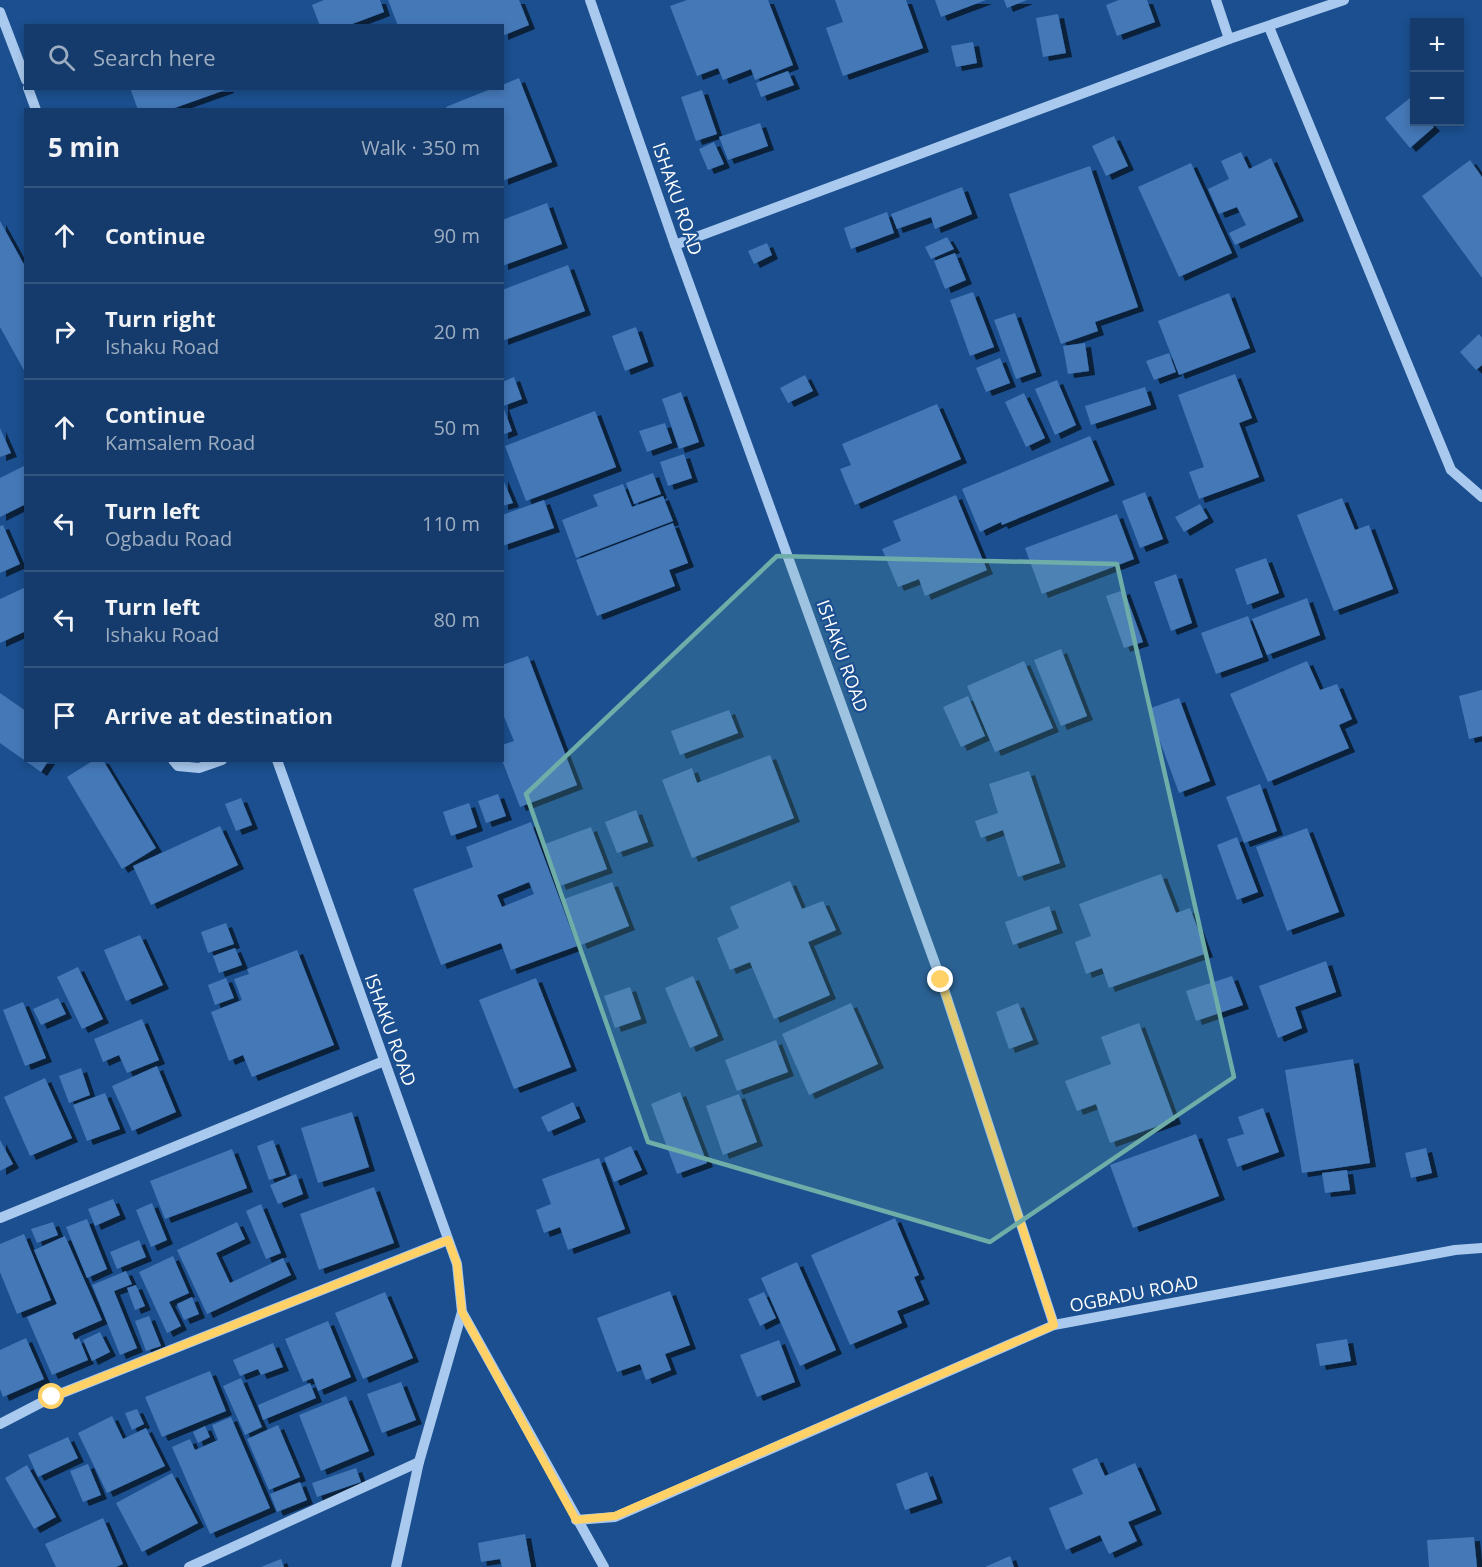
<!DOCTYPE html>
<meta charset="utf-8">
<style>
:root{--surface:#143b6b;--page:#214673;--text:#f1f3f6;--muted:#9dadc1;--line:#33557e}
body{margin:0;font-family:"Open Sans",sans-serif;background:var(--page);color:var(--text)}
.controls{position:absolute;right:18px;top:18px;display:grid;overflow:hidden;border-radius:0px;box-shadow:0 3px 9px #0003}
.controls button{width:54px;height:54px;display:grid;place-items:center;padding:0;border:0;border-bottom:2px solid var(--line);background:var(--surface);color:var(--text);font:30px sans-serif}
.stop{position:absolute;width:18px;height:18px;margin:-14px;border:4px solid #ffd166;border-radius:50%;background:#fff}
.stop.end{background:#ffd166;border-color:#fff;box-shadow:0 2px 6px #0008}
.list{margin:0;padding:0;list-style:none}
h2{display:flex;justify-content:space-between;align-items:center;height:78px;margin:0;padding:0 24px;font-size:26px}
h2 small{font-size:20px;font-weight:400;color:var(--muted)}
.list li{display:grid;grid-template-columns:39px 1fr auto;gap:18px;align-items:center;box-sizing:border-box;height:96px;padding:0 24px;border-top:2px solid var(--line)}
.list b{display:block;font-size:22px;white-space:nowrap}
.list p{margin:0;font-size:20px;white-space:nowrap;color:var(--muted)}
.list em{font-size:20px;font-style:normal;color:var(--muted)}
.icon{flex:none;width:33px;height:33px;fill:none;stroke:currentColor;stroke-width:2;stroke-linecap:round;stroke-linejoin:round}
.map{position:relative;flex:none;width:1482px;height:1567px;overflow:hidden}
.search{position:absolute;background:var(--surface);box-shadow:0 3px 9px #0003;left:24px;top:24px;width:480px;height:66px;display:flex;align-items:center;gap:15px;box-sizing:border-box;padding:0 21px;border-radius:0px;color:var(--muted);font-size:22px}
.panel{position:absolute;background:var(--surface);box-shadow:0 3px 9px #0003;left:24px;top:108px;width:480px;height:654px;border-radius:0px}
.map>svg:first-child{display:block}
.building{fill:#4478b7;fill-rule:evenodd;filter:url(#shadow)}
.lines{fill:none;stroke-linecap:round;stroke-linejoin:round}
.minor{stroke:#a9c9ee;stroke-width:10}
.route{stroke:#ffd166;stroke-width:8}
.marked{fill:#6fada8;fill-opacity:0.2;stroke:#6fada8;stroke-width:4.5;stroke-linejoin:round}
.labels{text-anchor:middle;stroke-width:4.5;stroke-linejoin:round;paint-order:stroke}
.street-label{font-size:18px;fill:#fff;stroke:#1b4f8f}
</style>
<div class="map">
<svg width="1482" height="1567" viewBox="0 0 1482 1567">
<defs>
<filter id="shadow"><feDropShadow dx="6" dy="4" stdDeviation="0" flood-color="#0009"/></filter>
</defs>
<rect width="100%" height="100%" fill="#1b4f8f"/>
<!-- building -->
<g class="building">
<polygon points="324,0 380,0 384,12 347,26 320,26 312,5"/>
<polygon points="388,0 519,0 529,25 502,36 502,26 398,26"/>
<polygon points="687,0 768,0 793,65 755,80 751,69 723,80 718,68 697,76 670,6"/>
<polygon points="835,0 906,0 923,48 843,76 826,28 843,22"/>
<polygon points="935,0 986,0 941,17"/>
<polygon points="1004,0 1027,0 1007,8"/>
<polygon points="1119,0 1147,0 1155,22 1117,36 1106,5"/>
<polygon points="1058,14 1066,53 1043,57 1036,18"/>
<polygon points="973,42 977,63 956,67 951,46"/>
<polygon points="788,71 794,85 761,97 756,83"/>
<polygon points="519,78 552,162 502,181 502,110 447,110 446,107 493,88 502,88 502,85"/>
<polygon points="130,88 228,88 228,89 169,110 138,110"/>
<polygon points="702,90 717,134 696,141 681,97"/>
<polygon points="1410,98 1414,104 1414,122 1429,122 1434,127 1410,148 1385,118"/>
<polygon points="760,123 768,146 728,160 719,137"/>
<polygon points="1114,136 1128,166 1106,176 1092,146"/>
<polygon points="714,142 724,164 708,170 699,149"/>
<polygon points="1241,152 1249,169 1271,158 1298,217 1235,245 1229,233 1246,225 1237,207 1219,214 1208,189 1229,179 1221,161"/>
<polygon points="1470,160 1482,177 1482,278 1422,196"/>
<polygon points="1191,163 1232,253 1179,277 1138,187"/>
<polygon points="1090,166 1138,307 1095,322 1098,331 1061,344 1009,194"/>
<polygon points="962,187 972,214 935,229 931,217 897,229 891,214"/>
<polygon points="547,203 562,244 502,266 502,220"/>
<polygon points="887,212 894,233 851,249 844,228"/>
<polygon points="0,221 26,268 26,374 0,327"/>
<polygon points="947,237 954,249 931,259 925,247"/>
<polygon points="767,243 772,255 754,264 748,251"/>
<polygon points="955,253 966,280 945,289 934,261"/>
<polygon points="568,265 585,311 502,341 502,290"/>
<polygon points="973,292 994,347 970,356 950,300"/>
<polygon points="1229,293 1250,348 1179,375 1158,321"/>
<polygon points="1015,313 1036,372 1016,379 994,320"/>
<polygon points="636,327 648,362 625,371 612,336"/>
<polygon points="1479,334 1482,338 1482,365 1476,370 1460,352"/>
<polygon points="1085,343 1089,371 1068,374 1063,346"/>
<polygon points="1169,353 1176,372 1154,380 1146,361"/>
<polygon points="1000,358 1010,383 986,392 976,368"/>
<polygon points="1235,374 1252,418 1239,423 1259,477 1199,499 1189,472 1204,467 1178,395"/>
<polygon points="805,375 813,391 788,403 780,388"/>
<polygon points="514,377 522,399 503,406 512,431 502,435 502,382"/>
<polygon points="1057,380 1076,425 1055,435 1035,389"/>
<polygon points="1145,387 1151,405 1091,425 1085,406"/>
<polygon points="681,392 699,442 679,449 662,399"/>
<polygon points="1024,393 1045,438 1026,447 1005,402"/>
<polygon points="937,404 961,459 855,505 840,469 851,465 842,444"/>
<polygon points="595,411 616,467 526,501 505,446"/>
<polygon points="665,423 672,443 647,452 639,431"/>
<polygon points="0,428 11,453 0,457"/>
<polygon points="1090,436 1109,481 1002,525 1001,522 980,532 962,489"/>
<polygon points="684,454 692,478 668,486 660,462"/>
<polygon points="26,465 26,504 0,517 0,478"/>
<polygon points="653,473 661,494 634,504 626,483"/>
<polygon points="502,477 513,503 502,506"/>
<polygon points="623,484 632,507 663,496 673,521 576,558 562,520 598,506 593,495"/>
<polygon points="1145,492 1163,539 1140,548 1122,501"/>
<polygon points="956,495 987,570 925,596 919,579 898,587 882,549 901,541 893,521"/>
<polygon points="1342,498 1355,530 1369,525 1393,589 1334,611 1297,515"/>
<polygon points="544,500 554,528 502,546 502,515"/>
<polygon points="1200,504 1208,518 1184,532 1175,517"/>
<polygon points="1117,514 1134,559 1042,594 1025,548"/>
<polygon points="673,523 688,563 669,570 675,586 597,616 576,560"/>
<polygon points="3,525 20,564 0,573 0,526"/>
<polygon points="1266,558 1279,593 1247,605 1235,569"/>
<polygon points="1176,574 1192,623 1171,631 1154,582"/>
<polygon points="26,587 26,631 0,643 0,599"/>
<polygon points="1124,590 1143,642 1124,648 1106,596"/>
<polygon points="1307,598 1320,635 1267,655 1252,619"/>
<polygon points="1248,616 1263,657 1216,674 1201,633"/>
<polygon points="1061,649 1087,716 1061,726 1034,660"/>
<polygon points="528,656 577,785 520,807 502,760 502,745 514,741 502,712 502,665"/>
<polygon points="1024,661 1053,728 995,752 967,686"/>
<polygon points="1307,661 1320,690 1337,684 1352,719 1339,725 1349,748 1268,782 1230,694"/>
<polygon points="1482,690 1482,736 1469,739 1459,696"/>
<polygon points="0,693 26,711 26,760 49,760 41,772 0,743"/>
<polygon points="968,696 985,736 961,747 943,707"/>
<polygon points="1179,698 1210,781 1179,793 1148,709"/>
<polygon points="729,710 738,733 680,755 671,731"/>
<polygon points="770,755 794,818 692,858 662,780 692,768 697,783"/>
<polygon points="94,760 103,760 156,848 122,869 67,777"/>
<polygon points="1029,771 1060,863 1018,877 1003,830 981,838 975,821 998,813 989,784"/>
<polygon points="1260,784 1277,831 1244,843 1226,797"/>
<polygon points="498,794 506,816 486,823 478,801"/>
<polygon points="241,798 252,825 236,831 225,804"/>
<polygon points="469,803 477,827 451,836 443,812"/>
<polygon points="636,810 648,842 617,853 605,822"/>
<path d="M 531,822 L 577,946 L 511,970 L 501,943 L 441,965 L 413,889 L 473,867 L 466,847 ZM 529,882 L 534,894 L 502,907 L 497,895 Z"/>
<polygon points="220,826 238,865 151,905 133,866"/>
<polygon points="591,827 607,869 560,886 545,844"/>
<polygon points="1307,828 1339,912 1287,931 1256,847"/>
<polygon points="1237,837 1258,892 1237,900 1217,845"/>
<polygon points="1161,874 1176,913 1190,908 1207,953 1109,988 1102,968 1086,974 1075,942 1091,936 1079,904"/>
<polygon points="790,881 802,909 823,901 836,930 808,942 830,995 774,1019 750,962 730,970 717,938 739,928 730,907"/>
<polygon points="612,882 629,926 581,945 564,899"/>
<polygon points="1049,906 1057,929 1013,945 1005,922"/>
<polygon points="226,923 234,944 208,953 201,932"/>
<polygon points="140,935 163,985 126,1001 104,950"/>
<polygon points="235,948 242,965 219,973 213,956"/>
<polygon points="297,950 334,1045 252,1077 243,1055 229,1061 211,1012 242,1000 234,979 249,974 247,969"/>
<polygon points="1326,961 1336,992 1295,1007 1302,1028 1278,1038 1259,986"/>
<polygon points="78,967 103,1019 82,1029 57,977"/>
<polygon points="693,976 718,1036 690,1048 665,988"/>
<polygon points="1232,976 1243,1005 1196,1021 1186,991"/>
<polygon points="226,978 234,998 215,1005 208,985"/>
<polygon points="536,978 571,1067 514,1089 479,1000"/>
<polygon points="630,987 641,1019 615,1028 604,996"/>
<polygon points="58,998 66,1014 41,1025 33,1009"/>
<polygon points="23,1002 46,1058 25,1066 3,1010"/>
<polygon points="851,1003 878,1064 809,1095 782,1034"/>
<polygon points="1018,1003 1033,1040 1009,1049 996,1012"/>
<polygon points="142,1019 159,1060 127,1073 119,1055 103,1062 94,1039"/>
<polygon points="1139,1023 1175,1120 1110,1143 1096,1104 1077,1111 1065,1081 1111,1064 1101,1037"/>
<polygon points="776,1040 788,1072 737,1091 725,1060"/>
<polygon points="1353,1059 1370,1163 1302,1173 1285,1070"/>
<polygon points="157,1066 176,1112 132,1131 112,1086"/>
<polygon points="81,1068 90,1095 69,1103 59,1076"/>
<polygon points="45,1078 72,1138 30,1156 4,1097"/>
<polygon points="680,1092 707,1163 677,1174 651,1104"/>
<polygon points="105,1093 120,1129 87,1141 73,1105"/>
<polygon points="739,1094 757,1142 723,1155 706,1106"/>
<polygon points="573,1102 580,1118 548,1132 541,1117"/>
<polygon points="1263,1108 1279,1152 1237,1167 1227,1139 1244,1134 1238,1117"/>
<polygon points="352,1112 369,1167 318,1183 301,1128"/>
<polygon points="1196,1134 1219,1196 1133,1228 1110,1165"/>
<polygon points="0,1140 13,1164 0,1171"/>
<polygon points="273,1140 286,1175 269,1180 257,1146"/>
<polygon points="631,1146 642,1170 614,1182 604,1158"/>
<polygon points="1426,1148 1432,1173 1411,1178 1405,1153"/>
<polygon points="232,1149 247,1188 165,1219 150,1181"/>
<polygon points="599,1158 625,1229 568,1250 560,1227 544,1233 536,1210 551,1204 542,1179"/>
<polygon points="1347,1170 1350,1190 1325,1193 1322,1173"/>
<polygon points="296,1174 303,1194 278,1204 270,1185"/>
<polygon points="374,1187 394,1243 319,1270 300,1214"/>
<polygon points="113,1199 120,1215 95,1226 88,1209"/>
<polygon points="152,1203 167,1240 151,1247 136,1210"/>
<polygon points="261,1204 281,1253 266,1259 246,1211"/>
<polygon points="895,1218 919,1275 914,1277 924,1300 897,1311 902,1323 850,1345 811,1255"/>
<polygon points="87,1219 107,1269 87,1278 66,1227"/>
<polygon points="53,1222 58,1235 37,1243 31,1229"/>
<polygon points="237,1222 245,1239 216,1253 230,1283 283,1258 291,1275 207,1314 177,1250"/>
<polygon points="24,1234 51,1300 17,1314 0,1272 0,1244"/>
<polygon points="65,1236 102,1320 72,1333 75,1340 79,1338 88,1360 52,1375 27,1317 57,1304 34,1250"/>
<polygon points="139,1240 146,1257 117,1269 110,1252"/>
<polygon points="173,1256 189,1293 169,1302 181,1326 167,1333 139,1272"/>
<polygon points="797,1262 836,1350 800,1366 761,1278"/>
<polygon points="126,1271 132,1284 114,1291 137,1348 120,1355 92,1285"/>
<polygon points="136,1285 145,1306 135,1310 127,1288"/>
<polygon points="670,1291 690,1345 665,1354 671,1370 646,1380 640,1364 617,1372 597,1318"/>
<polygon points="385,1292 413,1358 363,1379 335,1313"/>
<polygon points="764,1292 776,1318 760,1326 748,1299"/>
<polygon points="192,1297 199,1314 184,1320 177,1304"/>
<polygon points="149,1316 161,1346 146,1351 135,1321"/>
<polygon points="328,1321 351,1377 318,1391 313,1378 303,1382 285,1339"/>
<polygon points="100,1332 110,1352 92,1361 83,1340"/>
<polygon points="26,1338 44,1379 3,1397 0,1389 0,1350"/>
<polygon points="1347,1339 1351,1361 1320,1366 1316,1344"/>
<polygon points="779,1340 795,1382 757,1397 740,1355"/>
<polygon points="273,1343 283,1367 261,1375 258,1369 240,1376 233,1360"/>
<polygon points="210,1371 226,1411 162,1437 145,1397"/>
<polygon points="241,1378 262,1427 245,1435 223,1386"/>
<polygon points="401,1382 416,1420 382,1433 367,1394"/>
<polygon points="310,1383 316,1398 263,1420 258,1405"/>
<polygon points="346,1396 369,1451 321,1471 299,1415"/>
<polygon points="137,1409 144,1424 132,1430 125,1413"/>
<polygon points="112,1416 123,1439 146,1428 165,1466 107,1493 78,1433"/>
<polygon points="231,1417 270,1508 210,1534 172,1447 190,1439 195,1450 218,1440 212,1425"/>
<polygon points="278,1425 300,1477 269,1490 247,1439"/>
<polygon points="205,1426 210,1437 198,1443 193,1432"/>
<polygon points="68,1437 78,1458 38,1477 28,1455"/>
<polygon points="1097,1458 1105,1476 1135,1463 1156,1510 1128,1522 1137,1541 1109,1554 1100,1535 1066,1550 1049,1508 1083,1494 1072,1469"/>
<polygon points="88,1464 101,1495 83,1502 70,1471"/>
<polygon points="27,1465 56,1517 34,1529 5,1478"/>
<polygon points="356,1468 361,1482 317,1497 312,1483"/>
<polygon points="927,1472 937,1499 905,1510 896,1484"/>
<polygon points="172,1473 198,1523 142,1552 116,1503"/>
<polygon points="300,1482 307,1500 277,1512 270,1494"/>
<polygon points="103,1518 123,1564 116,1567 56,1567 45,1544"/>
<polygon points="525,1534 531,1567 502,1567 500,1559 481,1562 478,1543"/>
<polygon points="1474,1537 1477,1567 1429,1567 1427,1540"/>
<polygon points="1010,1556 1014,1567 985,1567"/>
<polygon points="281,1559 284,1567 261,1567"/>
</g>
<g class="lines">
<!-- minor -->
<g class="minor">
<polyline points="590,0 675,245 941,980 1054,1325"/>
<polyline points="1216,0 1229,39"/>
<polyline points="0,12 26,80"/>
<polyline points="1269,27 1451,470 1482,497"/>
<polyline points="28,88 36,110"/>
<polyline points="675,245 1229,39 1344,0"/>
<polyline points="173,760 178,766 199,768 222,760"/>
<polyline points="277,760 457,1264 462,1312 419,1462 396,1567"/>
<polyline points="0,1218 384,1061"/>
<polyline points="462,1312 604,1567"/>
<polyline points="0,1424 52,1397 448,1240"/>
<polyline points="576,1520 615,1517 1054,1325 1455,1250 1482,1248"/>
<polyline points="189,1567 419,1462"/>
</g>
</g>
<g class="lines">
<!-- route -->
<polyline class="route" points="52,1397 448,1240 457,1264 462,1312 576,1520 615,1516 1054,1325 941,980"/>
</g>
<!-- marked area -->
<path class="marked" d="M 777,556 L 1117,564 L 1234,1077 L 990,1242 L 648,1142 L 526,794 Z"/>
<g class="labels">
<!-- street labels -->
<g class="street-label">
<text transform="translate(677 199) rotate(71)" y="6">ISHAKU ROAD</text>
<text transform="translate(842 656) rotate(70)" y="6">ISHAKU ROAD</text>
<text transform="translate(390 1030) rotate(70)" y="6">ISHAKU ROAD</text>
<text transform="translate(1134 1294) rotate(-11)" y="6">OGBADU ROAD</text>
</g>
</g>
</svg>
<div class="controls">
<button>+</button>
<button>−</button>
</div>
<div class="stop" style="left:52px;top:1397px"></div>
<div class="stop end" style="left:941px;top:980px"></div>
<div class="search"><svg class="icon" aria-label="search" viewBox="0 0 24 24"><circle cx="10" cy="10" r="6"/><path d="M15 15l6 6"/></svg>Search here</div>
<section class="panel">
<h2>5 min<small>Walk · 350 m</small></h2>
<ul class="list">
<li><svg class="icon" aria-label="ahead" viewBox="0 0 24 24"><path d="M12 20V5M6 11l6-6 6 6"/></svg><div><b>Continue</b></div><em>90 m</em></li>
<li><svg class="icon" aria-label="right" viewBox="0 0 24 24"><path d="M7 20v-9h11M14 6l5 5-5 5"/></svg><div><b>Turn right</b><p>Ishaku Road</p></div><em>20 m</em></li>
<li><svg class="icon" aria-label="ahead" viewBox="0 0 24 24"><path d="M12 20V5M6 11l6-6 6 6"/></svg><div><b>Continue</b><p>Kamsalem Road</p></div><em>50 m</em></li>
<li><svg class="icon" aria-label="left" viewBox="0 0 24 24"><path d="M17 20v-9H6M10 6l-5 5 5 5"/></svg><div><b>Turn left</b><p>Ogbadu Road</p></div><em>110 m</em></li>
<li><svg class="icon" aria-label="left" viewBox="0 0 24 24"><path d="M17 20v-9H6M10 6l-5 5 5 5"/></svg><div><b>Turn left</b><p>Ishaku Road</p></div><em>80 m</em></li>
<li><svg class="icon" aria-label="arrive" viewBox="0 0 24 24"><path d="M6 21V4h12l-3 4 3 4H6"/></svg><div><b>Arrive at destination</b></div></li>
</ul>
</section>
</div>
